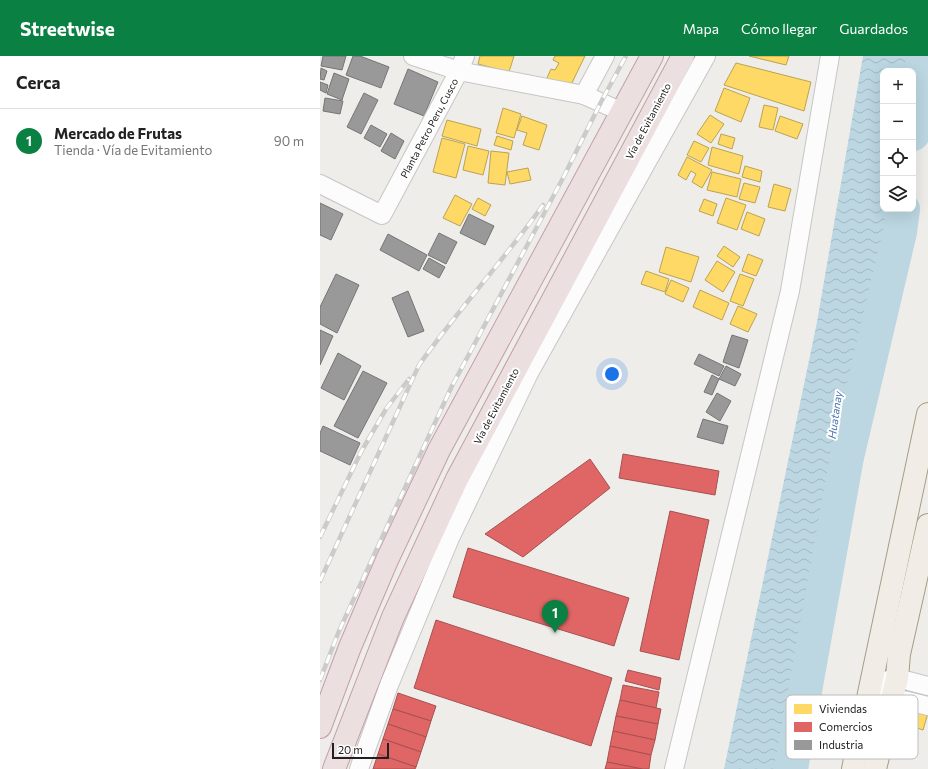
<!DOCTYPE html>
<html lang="es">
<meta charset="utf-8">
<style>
:root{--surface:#fff;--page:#f6f6f6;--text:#222;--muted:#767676;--line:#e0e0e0;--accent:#0b8043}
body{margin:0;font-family:Commissioner,sans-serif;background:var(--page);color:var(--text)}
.controls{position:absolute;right:12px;top:12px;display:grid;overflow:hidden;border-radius:8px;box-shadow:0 4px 16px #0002}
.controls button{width:36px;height:36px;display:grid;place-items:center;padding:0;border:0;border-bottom:1px solid var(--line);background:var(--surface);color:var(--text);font:20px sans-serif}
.scale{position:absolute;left:12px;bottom:10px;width:57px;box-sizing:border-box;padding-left:4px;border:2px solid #202020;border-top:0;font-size:11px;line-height:14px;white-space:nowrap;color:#202020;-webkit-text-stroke:3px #fff;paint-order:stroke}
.you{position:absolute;left:292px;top:318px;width:14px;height:14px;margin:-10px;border:3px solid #fff;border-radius:50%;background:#1a73e8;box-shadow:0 0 0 6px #1a73e833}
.badge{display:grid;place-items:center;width:26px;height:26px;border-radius:50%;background:var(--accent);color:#fff;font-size:13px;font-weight:700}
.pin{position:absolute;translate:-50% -33px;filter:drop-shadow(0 1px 2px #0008)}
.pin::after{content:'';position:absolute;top:21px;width:14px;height:12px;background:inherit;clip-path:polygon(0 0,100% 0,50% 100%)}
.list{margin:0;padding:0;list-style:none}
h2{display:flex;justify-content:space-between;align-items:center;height:52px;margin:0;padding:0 16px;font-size:17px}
h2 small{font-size:13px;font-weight:400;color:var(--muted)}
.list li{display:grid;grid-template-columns:26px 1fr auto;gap:12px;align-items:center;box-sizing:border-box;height:64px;padding:0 16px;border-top:1px solid var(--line)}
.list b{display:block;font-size:15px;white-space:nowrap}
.list p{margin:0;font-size:13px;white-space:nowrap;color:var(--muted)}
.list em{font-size:13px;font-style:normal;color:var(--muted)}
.icon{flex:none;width:22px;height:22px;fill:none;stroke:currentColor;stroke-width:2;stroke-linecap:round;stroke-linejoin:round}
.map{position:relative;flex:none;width:608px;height:713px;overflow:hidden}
header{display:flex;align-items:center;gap:24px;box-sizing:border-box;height:56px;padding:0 20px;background:var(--accent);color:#fff}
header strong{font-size:19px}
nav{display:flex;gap:22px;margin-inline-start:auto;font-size:14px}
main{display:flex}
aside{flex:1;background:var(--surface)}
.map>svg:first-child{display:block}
.water{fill:url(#water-waves)}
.homes{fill:#ffd966;stroke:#bca251}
.shops{fill:#e06666;stroke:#a65151}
.industry{fill:#999;stroke:#757575}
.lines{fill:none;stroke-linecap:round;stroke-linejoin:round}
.river{stroke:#bcd7e2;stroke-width:34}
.street-casing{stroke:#c7c6c5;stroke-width:20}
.primary-casing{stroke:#a59d85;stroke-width:24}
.highway-casing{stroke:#c49fa7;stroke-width:24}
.street{stroke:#fcfcfc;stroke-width:18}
.primary{stroke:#f1ede6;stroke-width:22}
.highway{stroke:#ebdfe0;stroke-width:22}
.rail-casing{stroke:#cbcbca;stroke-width:4.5}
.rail{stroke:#fff;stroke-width:3;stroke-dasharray:9;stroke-linecap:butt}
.labels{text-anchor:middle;stroke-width:4;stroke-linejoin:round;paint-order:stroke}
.street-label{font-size:10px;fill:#202020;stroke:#fff}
.water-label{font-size:11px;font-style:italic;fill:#4975b3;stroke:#fff}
.key{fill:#fff;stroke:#bcbcbc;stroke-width:1}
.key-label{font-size:11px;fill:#202020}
</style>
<header>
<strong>Streetwise</strong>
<nav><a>Mapa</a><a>Cómo llegar</a><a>Guardados</a></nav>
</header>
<main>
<aside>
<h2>Cerca<small></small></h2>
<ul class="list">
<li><span class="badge">1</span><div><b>Mercado de Frutas</b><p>Tienda · Vía de Evitamiento</p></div><em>90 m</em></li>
</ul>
</aside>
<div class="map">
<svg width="608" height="713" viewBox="0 0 608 713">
<defs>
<pattern id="water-waves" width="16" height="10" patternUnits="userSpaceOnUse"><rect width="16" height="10" fill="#bcd7e2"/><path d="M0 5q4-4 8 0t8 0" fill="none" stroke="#a1b8c2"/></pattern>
</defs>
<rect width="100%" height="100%" fill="#eeede9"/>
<!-- water -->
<polygon class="water" points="543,0 603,0 593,78 593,15 563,15 563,153 583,153 580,176 527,401 471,713 404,713 497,266"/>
<!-- homes -->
<g class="homes">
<polygon points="160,0 194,0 189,16 158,8"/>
<polygon points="235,0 265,0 248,35 226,24 231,13 235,14 239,7 233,4"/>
<polygon points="429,0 469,0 466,9"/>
<polygon points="416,7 491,26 484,55 404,29"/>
<polygon points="404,32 430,42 421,66 395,55"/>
<polygon points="444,49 458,52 453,74 439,71"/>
<polygon points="183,52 201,58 194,82 176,77"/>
<polygon points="390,59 404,68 391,87 377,78"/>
<polygon points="202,60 227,69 219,94 203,89 207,77 197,74"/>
<polygon points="460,60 483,68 477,83 455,75"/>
<polygon points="127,64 161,73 157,90 122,80"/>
<polygon points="401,78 415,82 412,93 398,88"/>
<polygon points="177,80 193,85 191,94 174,89"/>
<polygon points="122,82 145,88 136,122 113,116"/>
<polygon points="374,85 389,92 381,106 367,99"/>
<polygon points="148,90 169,95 163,119 143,114"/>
<polygon points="392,91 423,100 419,118 388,109"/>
<polygon points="171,95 189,97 185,129 168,127"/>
<polygon points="367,101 392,114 382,132 372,126 376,118 371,115 366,124 358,119"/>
<polygon points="425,110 442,115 440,126 422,121"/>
<polygon points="208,112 211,124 190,128 187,116"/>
<polygon points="392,116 421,123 417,141 387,134"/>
<polygon points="424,127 440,131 435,147 419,143"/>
<polygon points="454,128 471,133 465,155 448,151"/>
<polygon points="135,139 152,148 140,170 123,162"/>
<polygon points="158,142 171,149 165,160 152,153"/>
<polygon points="406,142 426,149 417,174 397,167"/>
<polygon points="384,143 397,148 393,160 379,155"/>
<polygon points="427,156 445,163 439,180 421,173"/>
<polygon points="404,190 420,201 413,211 397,200"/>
<polygon points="346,191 379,201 371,226 339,216"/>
<polygon points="428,198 443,204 436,220 422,215"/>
<polygon points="397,205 415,216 403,236 385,224"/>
<polygon points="326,215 349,223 345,236 321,228"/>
<polygon points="420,218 434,223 423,250 410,245"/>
<polygon points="351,224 369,232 363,246 345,238"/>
<polygon points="380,234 409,247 402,264 373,251"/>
<polygon points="418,250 437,258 428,276 410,268"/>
<polygon points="599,652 608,657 603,674 594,671"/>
</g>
<!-- shops -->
<g class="shops">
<polygon points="303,398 399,415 395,439 299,422"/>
<polygon points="270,403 290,432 203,501 165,478"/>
<polygon points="350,455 389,464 359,604 320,595"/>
<polygon points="148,492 309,542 294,590 133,541"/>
<polygon points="116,564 292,622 271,690 94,632"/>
<polygon points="308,614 341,622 339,634 305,625"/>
<polygon points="303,629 339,636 336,652 300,644"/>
<polygon points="78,637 116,650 111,665 73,653"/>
<polygon points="300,644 341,653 338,668 296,660"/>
<polygon points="73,653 111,665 106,681 68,668"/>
<polygon points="296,660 338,668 335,684 293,675"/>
<polygon points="68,668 106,681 101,696 63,683"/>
<polygon points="293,675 335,684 331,699 290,690"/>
<polygon points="63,683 101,696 96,711 58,698"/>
<polygon points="290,690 331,699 329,713 322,713 287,706"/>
<polygon points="58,698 96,711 95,713 53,713"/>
<polygon points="287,706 322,713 285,713"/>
</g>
<!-- industry -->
<g class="industry">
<polygon points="3,0 26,0 22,14 1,10"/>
<polygon points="33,0 40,0 69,11 61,32 26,19"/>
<polygon points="1,12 7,15 4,24 0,23"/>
<polygon points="88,13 118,26 104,60 74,48"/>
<polygon points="14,17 29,23 22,44 7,38"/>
<polygon points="0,26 8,29 6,37 0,34"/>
<polygon points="44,37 58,44 41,78 27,71"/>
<polygon points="5,42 23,45 20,58 3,55"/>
<polygon points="51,69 67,78 60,91 44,82"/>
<polygon points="71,77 84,85 75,103 61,95"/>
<polygon points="0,147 23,158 11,184 0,179"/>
<polygon points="149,158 174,170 165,189 140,177"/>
<polygon points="119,177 137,186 126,208 108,199"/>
<polygon points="68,178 107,199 99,215 60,194"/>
<polygon points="109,202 125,211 119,222 103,213"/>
<polygon points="16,218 39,229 17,277 0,268 0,251"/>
<polygon points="88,235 104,275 88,281 72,242"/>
<polygon points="0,274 13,280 0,309"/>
<polygon points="412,279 428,284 419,312 403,306"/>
<polygon points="18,297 41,310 24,344 1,332"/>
<polygon points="379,298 404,310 399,320 374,308"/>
<polygon points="406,310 421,318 415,330 399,323"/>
<polygon points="43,315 67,327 38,382 14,370"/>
<polygon points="392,319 399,323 392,339 384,336"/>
<polygon points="397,337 411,345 400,365 386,356"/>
<polygon points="383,363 408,370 403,388 377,381"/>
<polygon points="3,370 40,387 30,409 0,395 0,377"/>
</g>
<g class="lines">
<!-- river -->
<g class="river">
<polyline points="593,78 603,0"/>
<polyline points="471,713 527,401 580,176 583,153"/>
</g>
<!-- street casing -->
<g class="street-casing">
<g id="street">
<polyline points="93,0 139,15 145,0"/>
<polyline points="264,39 285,0"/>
<polyline points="0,128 62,159 139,15 264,39 302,56"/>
<polyline points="564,625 577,622 608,630"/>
<polyline points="552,627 571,641 608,650"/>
<polyline points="39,713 69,629 130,482 209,317 386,0"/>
<polyline points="354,713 470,235 510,0"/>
</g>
</g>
<!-- primary casing -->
<g class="primary-casing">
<g id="primary">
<polyline points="533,713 608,358"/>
<polyline points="555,713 577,622 579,598 608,469"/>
</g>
</g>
<!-- highway casing -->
<g class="highway-casing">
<g id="highway">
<polyline points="0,671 30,591 67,504 119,394 332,0"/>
<polyline points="14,713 73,561 137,423 363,0"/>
</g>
</g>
<!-- street -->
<use href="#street" class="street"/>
<!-- primary -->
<use href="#primary" class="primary"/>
<!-- highway -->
<use href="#highway" class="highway"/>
<!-- rail casing -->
<g class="rail-casing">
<g id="rail">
<polyline points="0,481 41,396 66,353 89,323"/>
<path d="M 0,525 L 99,309 C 138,254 184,204 223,149"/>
<polyline points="0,624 19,575 131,332 243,122 281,46 306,0"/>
</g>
</g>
<!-- rail -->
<use href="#rail" class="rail"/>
</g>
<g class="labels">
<!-- street labels -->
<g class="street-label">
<text transform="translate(328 65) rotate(-62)" y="4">Vía de Evitamiento</text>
<text transform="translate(109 72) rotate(-62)" y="4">Planta Petro Peru, Cusco</text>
<text transform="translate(176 350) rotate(-62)" y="4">Vía de Evitamiento</text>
</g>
<!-- water labels -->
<g class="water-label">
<text transform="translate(515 359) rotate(-82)" y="4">Huatanay</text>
</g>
</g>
<!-- legend -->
<rect x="466" y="639" width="132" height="64" rx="6" class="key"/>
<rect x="474" y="648" width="18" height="10" fill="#ffd966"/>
<rect x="474" y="666" width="18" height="10" fill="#e06666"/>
<rect x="474" y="684" width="18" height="10" fill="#999"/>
<g class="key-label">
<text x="499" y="657">Viviendas</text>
<text x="499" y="675">Comercios</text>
<text x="499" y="693">Industria</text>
</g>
</svg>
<div class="controls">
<button>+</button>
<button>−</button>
<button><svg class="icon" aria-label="locate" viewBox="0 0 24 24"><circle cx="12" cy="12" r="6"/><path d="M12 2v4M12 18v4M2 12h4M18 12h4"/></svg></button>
<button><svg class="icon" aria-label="layers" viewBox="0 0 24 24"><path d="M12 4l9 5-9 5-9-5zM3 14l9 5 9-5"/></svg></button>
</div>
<div class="scale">20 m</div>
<div class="you"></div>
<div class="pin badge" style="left:235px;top:577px">1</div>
</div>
</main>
